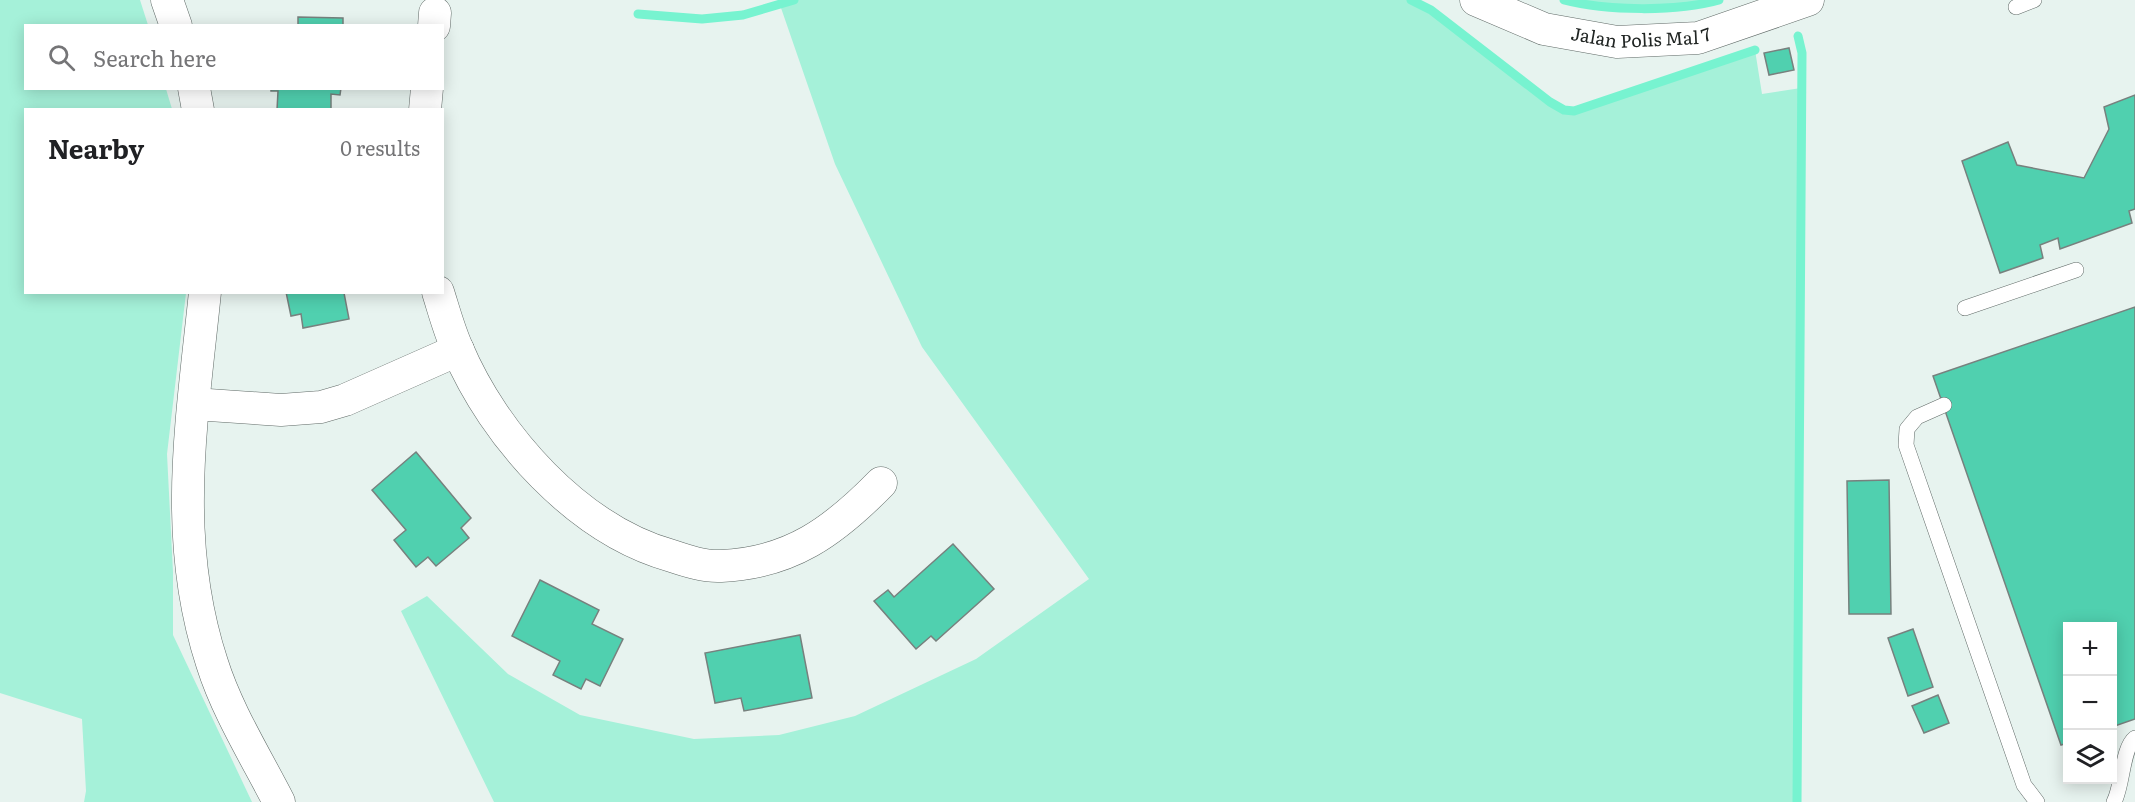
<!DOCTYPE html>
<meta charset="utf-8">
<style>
:root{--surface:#fff;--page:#f6f6f6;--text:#202124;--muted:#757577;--line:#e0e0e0}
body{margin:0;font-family:Literata,serif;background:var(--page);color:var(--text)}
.controls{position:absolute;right:18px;bottom:18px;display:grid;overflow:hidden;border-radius:0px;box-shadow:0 3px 15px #0003}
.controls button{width:54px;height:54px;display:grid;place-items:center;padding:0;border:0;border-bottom:2px solid var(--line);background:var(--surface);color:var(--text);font:30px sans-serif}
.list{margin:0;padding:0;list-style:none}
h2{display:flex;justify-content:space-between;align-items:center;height:78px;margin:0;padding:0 24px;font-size:26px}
h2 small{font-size:20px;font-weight:400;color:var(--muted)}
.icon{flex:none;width:33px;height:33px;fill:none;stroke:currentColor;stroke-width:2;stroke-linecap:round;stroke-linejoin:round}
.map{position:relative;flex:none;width:2135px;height:802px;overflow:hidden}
.search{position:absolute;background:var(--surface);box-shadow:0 3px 15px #0003;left:24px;top:24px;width:420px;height:66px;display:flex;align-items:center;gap:15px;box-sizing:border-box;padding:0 21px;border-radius:0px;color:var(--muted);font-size:22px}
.panel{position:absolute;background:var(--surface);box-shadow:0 3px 15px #0003;left:24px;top:108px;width:420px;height:186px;border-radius:0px}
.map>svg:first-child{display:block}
.green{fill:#a5f1d9}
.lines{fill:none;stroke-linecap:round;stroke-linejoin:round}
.stream{stroke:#77f3d0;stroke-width:9}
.building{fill:#50d0af;stroke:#77817e;stroke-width:1.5}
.service-casing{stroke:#606a67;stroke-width:16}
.minor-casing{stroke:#606a67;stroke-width:33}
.service{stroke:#fff;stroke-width:15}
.minor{stroke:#fff;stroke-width:32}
.labels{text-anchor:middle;stroke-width:4.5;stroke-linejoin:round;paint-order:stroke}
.street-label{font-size:18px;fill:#202523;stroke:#fff}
</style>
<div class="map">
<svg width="2135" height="802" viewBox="0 0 2135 802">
<rect width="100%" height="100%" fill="#e7f3ef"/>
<!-- green -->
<g class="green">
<polygon points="0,0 140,0 148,25 26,26 26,88 166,89 172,109 26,110 26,292 186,293 167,454 173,572 173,635 252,802 84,802 86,791 82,719 0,693"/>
<polygon points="794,0 1411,0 1431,10 1550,102 1564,110 1574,111 1755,50 1762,94 1801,88 1797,802 494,802 401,611 427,596 508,674 580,715 694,739 779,735 855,716 976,659 1089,579 922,347 835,164 780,5"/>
<path d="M 1564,0 L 1719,0 C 1678,12 1606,11 1564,0 Z"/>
</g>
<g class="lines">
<!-- stream -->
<g class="stream">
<polyline points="1411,0 1431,10 1550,102 1564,110 1574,111 1755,50"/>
<path d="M 1564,0 C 1606,11 1678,12 1719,0"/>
<polyline points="638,14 702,19 743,15 794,0"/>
<polyline points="1797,802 1802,53 1798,36"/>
</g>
</g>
<!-- building -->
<g class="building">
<polygon points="298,17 343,18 343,26 298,26"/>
<polygon points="1789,48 1794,70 1769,75 1764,53"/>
<polygon points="271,88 341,88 340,95 331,94 331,110 277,110 278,91 271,91"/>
<polygon points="2135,95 2135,209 2129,211 2132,223 2060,249 2058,238 2040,245 2043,258 2000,273 1962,161 2008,142 2017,165 2084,178 2109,129 2104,107"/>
<polygon points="286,292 348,292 344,293 349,319 303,328 301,314 291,316"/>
<polygon points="2135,307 2135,719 2112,727 2112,626 2068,626 2068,743 2061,745 1933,376"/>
<polygon points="416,452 471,518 461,528 469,538 436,566 428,557 416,567 394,540 406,530 372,490"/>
<polygon points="1889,480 1891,614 1849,614 1847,481"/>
<polygon points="953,544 994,589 936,641 931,636 916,649 874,601 888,590 894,597"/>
<polygon points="540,580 599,610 592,624 623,639 600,686 586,679 581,689 553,675 560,661 512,636"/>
<polygon points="1913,629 1933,687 1908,696 1888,638"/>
<polygon points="800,635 812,698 744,711 741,698 715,703 705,653"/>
<polygon points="1938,695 1949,723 1924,733 1912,706"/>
</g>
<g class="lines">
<!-- service casing -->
<g class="service-casing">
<g id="service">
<polyline points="2016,7 2034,0"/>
<polyline points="1965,308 2076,270"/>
<polyline points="1944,405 1917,417 1907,429 1906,445 2024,785 2037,802"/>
<path d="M 2114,802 C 2123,785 2122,748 2135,738"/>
</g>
</g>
<!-- minor casing -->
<g class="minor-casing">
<g id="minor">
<polyline points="167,0 176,26"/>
<path id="s1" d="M 1476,0 L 1544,29 L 1617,42 L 1698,38 L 1808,0"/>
<polyline points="434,26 435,13"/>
<polyline points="194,88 198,110"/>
<polyline points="425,110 427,88"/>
<path d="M 205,292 C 192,420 171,538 212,663 C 227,711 256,757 279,802"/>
<path d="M 438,292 C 444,311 449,330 457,348 C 494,436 578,530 672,556 C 687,561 705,567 721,566 C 791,563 834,531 881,483"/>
<polyline points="194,404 281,410 321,407 345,400 458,350"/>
</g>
</g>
<!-- service -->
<use href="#service" class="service"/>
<!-- minor -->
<use href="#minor" class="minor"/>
</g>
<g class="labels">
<!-- street labels -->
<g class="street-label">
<text dy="6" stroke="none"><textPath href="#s1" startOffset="172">Jalan Polis Mal 7</textPath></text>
</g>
</g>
</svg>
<div class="controls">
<button>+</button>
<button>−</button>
<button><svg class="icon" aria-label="layers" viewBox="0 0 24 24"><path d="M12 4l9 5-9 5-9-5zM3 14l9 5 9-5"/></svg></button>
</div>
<div class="search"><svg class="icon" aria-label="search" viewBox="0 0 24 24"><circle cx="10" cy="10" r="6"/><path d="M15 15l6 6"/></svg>Search here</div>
<section class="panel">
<h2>Nearby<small>0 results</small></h2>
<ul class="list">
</ul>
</section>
</div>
